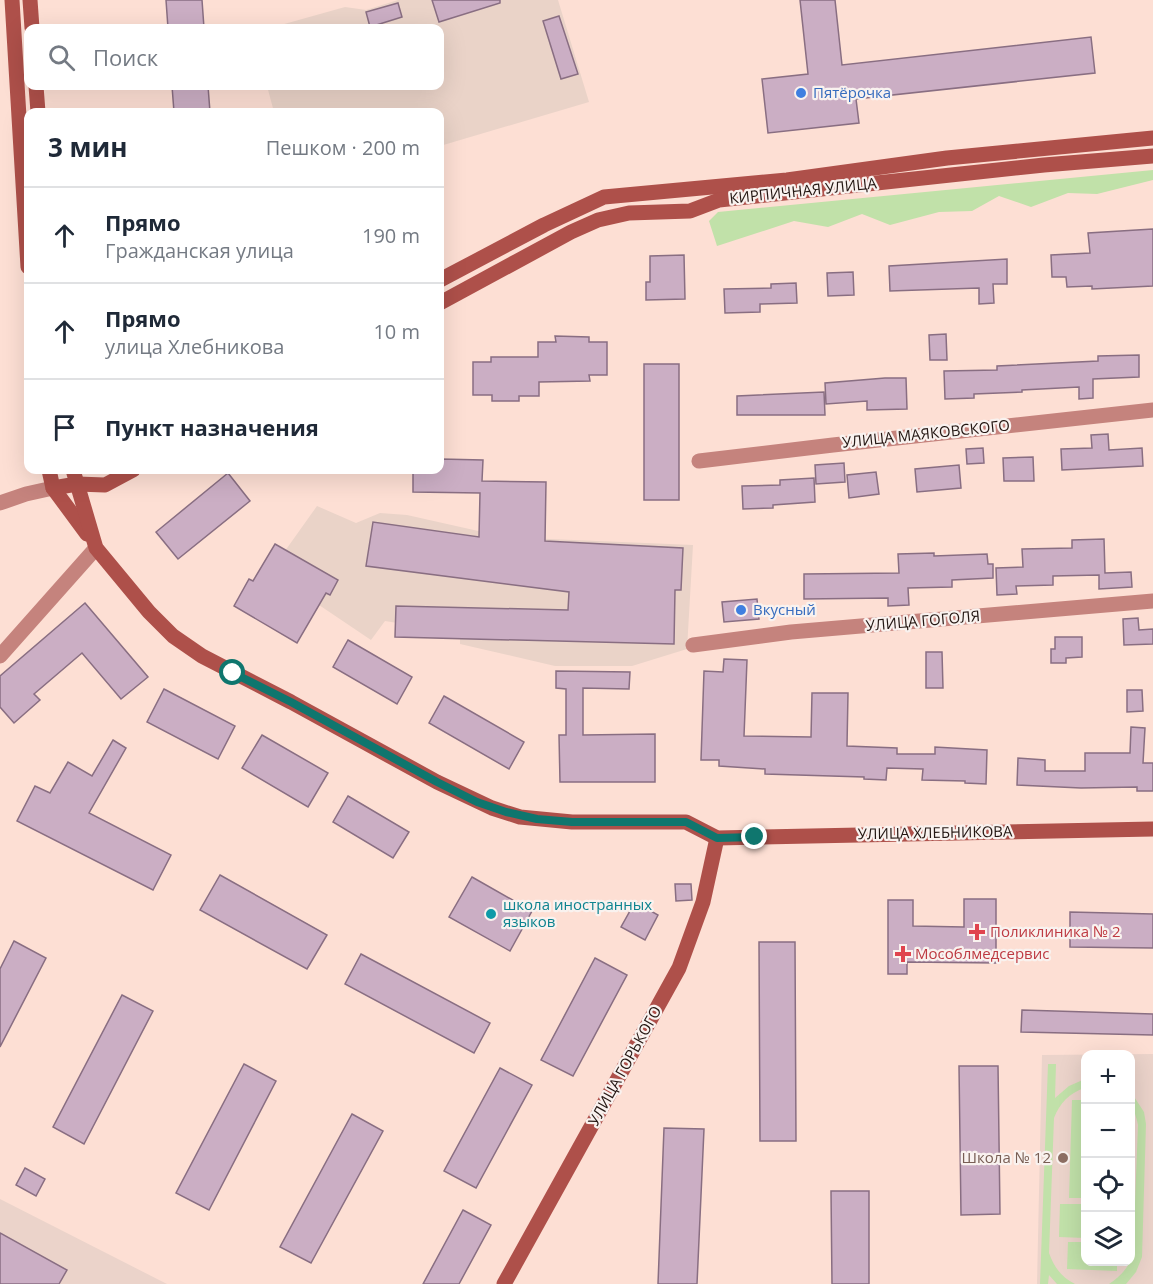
<!DOCTYPE html>
<html lang="ru">
<meta charset="utf-8">
<style>
:root{--surface:#fff;--page:#f6f6f7;--text:#1f2937;--muted:#747a83;--line:#e0e1e3}
body{margin:0;font-family:"Open Sans",sans-serif;background:var(--page);color:var(--text)}
.controls{position:absolute;right:18px;bottom:18px;display:grid;overflow:hidden;border-radius:12px;box-shadow:0 6px 24px #0002}
.controls button{width:54px;height:54px;display:grid;place-items:center;padding:0;border:0;border-bottom:2px solid var(--line);background:var(--surface);color:var(--text);font:30px sans-serif}
.stop{position:absolute;width:18px;height:18px;margin:-14px;border:4px solid #0f766e;border-radius:50%;background:#fff}
.stop.end{background:#0f766e;border-color:#fff;box-shadow:0 2px 6px #0008}
.list{margin:0;padding:0;list-style:none}
h2{display:flex;justify-content:space-between;align-items:center;height:78px;margin:0;padding:0 24px;font-size:26px}
h2 small{font-size:20px;font-weight:400;color:var(--muted)}
.list li{display:grid;grid-template-columns:39px 1fr auto;gap:18px;align-items:center;box-sizing:border-box;height:96px;padding:0 24px;border-top:2px solid var(--line)}
.list b{display:block;font-size:22px;white-space:nowrap}
.list p{margin:0;font-size:20px;white-space:nowrap;color:var(--muted)}
.list em{font-size:20px;font-style:normal;color:var(--muted)}
.icon{flex:none;width:33px;height:33px;fill:none;stroke:currentColor;stroke-width:2;stroke-linecap:round;stroke-linejoin:round}
.map{position:relative;flex:none;width:1153px;height:1284px;overflow:hidden}
.search{position:absolute;background:var(--surface);box-shadow:0 6px 24px #0002;left:24px;top:24px;width:420px;height:66px;display:flex;align-items:center;gap:15px;box-sizing:border-box;padding:0 21px;border-radius:12px;color:var(--muted);font-size:22px}
.panel{position:absolute;background:var(--surface);box-shadow:0 6px 24px #0002;left:24px;top:108px;width:420px;height:366px;border-radius:12px}
.map>svg:first-child{display:block}
.industrial{fill:#ead3c8}
.education{fill:#ebd3ca;fill-rule:evenodd}
.green{fill:#c1e1a9}
.building{fill:#cbaec4;stroke:#896e82;stroke-width:1.5}
.lines{fill:none;stroke-linecap:round;stroke-linejoin:round}
.street{stroke:#c5837d;stroke-width:15}
.secondary{stroke:#ae504a;stroke-width:15}
.route{stroke:#0f766e;stroke-width:8}
.shop-dot{fill:#3f7fe0;stroke:#f9f2ef;stroke-width:2}
.culture-dot{fill:#0f9aa8;stroke:#f9f2ef;stroke-width:2}
.health-dot{fill:#e0444e;stroke:#f9f2ef;stroke-width:2}
.education-dot{fill:#8d6e63;stroke:#f9f2ef;stroke-width:2}
.labels{text-anchor:middle;stroke-width:4.5;stroke-linejoin:round;paint-order:stroke}
.shop-label{font-size:15px;fill:#366cbe;stroke:#f9f2ef;text-anchor:start}
.street-label{font-size:15px;fill:#231612;stroke:#f9f2ef}
.culture-label{font-size:15px;fill:#0d838f;stroke:#f9f2ef;text-anchor:start}
.health-label{font-size:15px;fill:#be3a42;stroke:#f9f2ef;text-anchor:start}
.education-label{font-size:15px;fill:#785e54;stroke:#f9f2ef;text-anchor:end}
</style>
<div class="map">
<svg width="1153" height="1284" viewBox="0 0 1153 1284">
<rect width="100%" height="100%" fill="#fddfd4"/>
<!-- industrial -->
<g class="industrial">
<polygon points="398,0 558,0 589,102 440,146 440,112 274,112 267,86 440,86 440,28 270,28 345,7 366,10"/>
<polygon points="317,506 356,523 380,513 407,515 505,537 693,545 687,649 632,666 555,666 460,644 460,633 385,621 371,640 270,572"/>
</g>
<!-- education -->
<g class="education">
<path d="M 1153,1054 L 1153,1284 L 1037,1284 L 1042,1055 ZM 1086,1054 L 1130,1054 L 1130,1262 L 1086,1262 Z"/>
<polygon points="0,1199 167,1284 0,1284"/>
</g>
<!-- green -->
<g class="green">
<polygon points="1153,170 1153,180 1097,194 1068,193 1031,207 999,196 972,211 939,212 890,225 862,214 828,227 794,221 717,246 709,221 718,212"/>
<path d="M 1048,1064 L 1056,1064 L 1055,1098 L 1069,1086 L 1085,1079 L 1085,1088 C 1069,1093 1060,1103 1054,1118 L 1049,1253 C 1054,1267 1061,1277 1075,1284 L 1057,1284 L 1049,1275 L 1048,1284 L 1040,1284 Z"/>
<path d="M 1131,1092 L 1144,1112 L 1146,1124 L 1142,1257 L 1136,1272 L 1126,1284 L 1109,1284 C 1121,1276 1128,1268 1133,1255 L 1138,1125 C 1136,1113 1130,1104 1131,1092 Z"/>
<polygon points="1072,1100 1085,1100 1085,1198 1069,1198"/>
<polygon points="1060,1204 1085,1204 1085,1238 1059,1237"/>
<polygon points="1068,1242 1085,1242 1086,1262 1117,1262 1117,1271 1067,1269"/>
</g>
<!-- building -->
<g class="building">
<polygon points="166,0 202,0 204,28 168,28"/>
<polygon points="432,0 500,0 500,3 439,22"/>
<polygon points="800,0 835,0 842,65 1091,37 1095,73 856,99 859,123 768,133 762,79 808,74"/>
<polygon points="398,3 402,17 370,27 366,12"/>
<polygon points="559,16 578,74 561,79 543,21"/>
<polygon points="172,86 208,86 210,112 174,112"/>
<polygon points="1153,229 1153,286 1092,289 1092,286 1067,287 1066,277 1052,277 1051,255 1090,253 1088,233"/>
<polygon points="684,255 685,299 646,300 646,282 650,282 650,256"/>
<polygon points="1007,259 1007,284 993,284 994,303 979,304 979,288 890,291 889,266"/>
<polygon points="853,272 854,295 828,296 827,273"/>
<polygon points="796,283 797,303 760,304 760,312 725,313 724,289 771,288 771,284"/>
<polygon points="946,334 947,360 930,360 929,335"/>
<polygon points="555,336 589,337 589,342 607,342 607,375 589,375 590,381 539,382 539,396 519,396 519,401 492,401 492,395 473,395 473,362 491,362 491,357 538,357 538,342 556,342"/>
<polygon points="1139,355 1139,377 1093,379 1093,398 1079,399 1079,387 1022,390 1022,392 974,394 974,398 945,399 944,371 997,370 997,366 1098,361 1098,356"/>
<rect x="644" y="364" width="35" height="136"/>
<polygon points="885,378 906,378 907,409 867,410 867,401 826,404 825,383"/>
<polygon points="824,392 825,415 737,415 737,396"/>
<polygon points="1108,434 1109,450 1142,448 1143,466 1062,470 1061,449 1092,448 1091,435"/>
<polygon points="983,448 984,463 967,464 966,449"/>
<polygon points="1033,457 1034,481 1004,481 1003,458"/>
<polygon points="440,459 483,460 482,481 546,482 545,541 683,548 681,590 675,590 674,644 395,637 396,606 568,610 569,592 366,566 373,522 479,537 480,493 413,492 413,470 440,470"/>
<polygon points="844,463 845,482 816,484 815,465"/>
<polygon points="959,465 961,488 917,492 915,469"/>
<polygon points="876,472 879,494 849,498 847,475"/>
<polygon points="228,473 250,501 178,559 156,532"/>
<polygon points="814,478 815,502 773,505 773,508 743,509 742,486 780,485 780,480"/>
<polygon points="1104,539 1105,573 1131,572 1132,587 1099,589 1099,575 1053,576 1053,585 1016,586 1017,594 997,595 996,568 1023,567 1022,549 1072,548 1072,540"/>
<polygon points="275,544 338,580 330,595 326,593 297,643 234,606 249,579 253,581"/>
<polygon points="934,553 934,556 987,554 988,564 993,564 993,578 952,580 952,587 908,588 909,605 888,606 888,598 804,599 804,574 899,573 898,554"/>
<polygon points="757,599 759,619 724,622 722,602"/>
<polygon points="85,603 148,677 121,699 82,653 34,694 40,700 14,723 0,707 0,676"/>
<polygon points="1138,618 1139,630 1153,629 1153,644 1124,645 1123,619"/>
<polygon points="1055,637 1082,637 1082,657 1066,658 1066,663 1051,663 1051,649 1055,649"/>
<polygon points="348,640 412,677 397,704 333,667"/>
<polygon points="926,652 942,652 943,688 926,688"/>
<polygon points="724,659 747,660 744,736 811,737 812,693 848,693 847,746 897,748 897,754 935,754 935,747 987,750 986,784 965,783 965,781 922,780 923,769 887,768 886,780 864,779 864,777 765,774 765,769 719,766 719,760 701,760 704,671 723,672"/>
<polygon points="556,671 630,672 629,689 583,688 583,735 655,734 655,782 560,782 559,735 566,735 566,689 556,688"/>
<polygon points="164,689 235,726 218,759 147,722"/>
<polygon points="1127,690 1142,690 1143,711 1127,712"/>
<polygon points="444,696 524,742 509,769 429,723"/>
<polygon points="1131,727 1145,728 1143,763 1153,763 1153,791 1137,791 1137,787 1081,788 1017,785 1018,758 1045,760 1045,771 1085,771 1085,753 1130,753"/>
<polygon points="262,735 328,773 308,807 242,768"/>
<polygon points="113,740 126,748 89,813 171,855 153,890 17,821 35,786 50,793 68,762 92,776"/>
<polygon points="348,796 409,832 393,858 333,822"/>
<polygon points="220,875 327,935 307,969 200,910"/>
<polygon points="472,877 532,911 510,951 449,917"/>
<polygon points="675,884 691,884 692,900 676,901"/>
<polygon points="964,899 996,899 996,963 907,962 907,974 888,974 888,900 913,900 913,926 964,927"/>
<polygon points="635,902 658,915 645,940 621,927"/>
<polygon points="1070,912 1153,914 1153,948 1070,947"/>
<polygon points="14,941 46,958 0,1047 0,969"/>
<polygon points="759,942 795,942 796,1141 760,1141"/>
<polygon points="361,954 490,1023 474,1053 345,984"/>
<polygon points="595,958 627,975 573,1076 541,1060"/>
<polygon points="122,995 153,1011 84,1144 53,1127"/>
<polygon points="1022,1010 1153,1014 1153,1035 1021,1032"/>
<polygon points="244,1064 276,1081 209,1210 176,1193"/>
<polygon points="959,1066 998,1066 1000,1214 961,1215"/>
<polygon points="500,1068 532,1085 476,1188 444,1171"/>
<polygon points="352,1114 383,1131 311,1263 280,1247"/>
<polygon points="664,1128 704,1129 697,1284 658,1284"/>
<polygon points="25,1168 45,1179 36,1196 16,1185"/>
<polygon points="831,1191 869,1191 869,1284 832,1284"/>
<polygon points="463,1210 491,1225 459,1284 423,1284"/>
<polygon points="0,1233 67,1270 59,1284 0,1284"/>
</g>
<g class="lines">
<!-- street -->
<g class="street">
<polyline points="699,461 833,445 1153,410"/>
<polyline points="0,503 26,494 53,488"/>
<polyline points="693,645 791,632 1153,601"/>
<polyline points="0,656 96,548"/>
</g>
<!-- secondary -->
<g class="secondary">
<polyline points="12,0 28,267"/>
<polyline points="30,0 32,28"/>
<polyline points="36,86 38,112"/>
<polyline points="440,280 544,225 604,197 787,180 947,158 1153,138"/>
<polyline points="440,303 571,232 598,220 629,213 690,211 719,200 1044,165 1153,156"/>
<polyline points="49,470 53,488 87,534"/>
<polyline points="73,470 96,548 149,612 173,636 202,656 291,702 437,782 492,808 520,817 572,822 686,822 717,838 1153,829"/>
<polyline points="53,488 77,484 105,485 133,470"/>
<polyline points="504,1284 679,968 703,902 717,838"/>
</g>
</g>
<g class="lines">
<!-- route -->
<polyline class="route" points="233,673 291,702 437,782 477,802 506,812 537,819 572,822 686,822 717,838 755,837"/>
</g>
<!-- markers -->
<g class="shop-dot">
<circle cx="801" cy="93" r="6"/>
<circle cx="741" cy="610" r="6"/>
</g>
<circle class="culture-dot" cx="491" cy="914" r="6"/>
<g class="health-dot">
<path d="M974 923h6v6h6v6h-6v6h-6v-6h-6v-6h6z"/>
<path d="M900 945h6v6h6v6h-6v6h-6v-6h-6v-6h6z"/>
</g>
<circle class="education-dot" cx="1063" cy="1158" r="6"/>
<g class="labels">
<!-- shop labels -->
<g class="shop-label">
<text x="813" y="98">Пятёрочка</text>
<text x="753" y="615">Вкусный</text>
</g>
<!-- street labels -->
<g class="street-label">
<text transform="translate(803 191) rotate(-6)" y="5">КИРПИЧНАЯ УЛИЦА</text>
<text transform="translate(926 434) rotate(-6)" y="5">УЛИЦА МАЯКОВСКОГО</text>
<text transform="translate(923 621) rotate(-5)" y="5">УЛИЦА ГОГОЛЯ</text>
<text transform="translate(935 833) rotate(-1)" y="5">УЛИЦА ХЛЕБНИКОВА</text>
<text transform="translate(625 1066) rotate(-61)" y="5">УЛИЦА ГОРЬКОГО</text>
</g>
<!-- culture labels -->
<g class="culture-label">
<text x="503" y="910">школа иностранных<tspan x="503" dy="17">языков</tspan></text>
</g>
<!-- health labels -->
<g class="health-label">
<text x="990" y="937">Поликлиника № 2</text>
<text x="915" y="959">Мособлмедсервис</text>
</g>
<!-- education labels -->
<g class="education-label">
<text x="1051" y="1163">Школа № 12</text>
</g>
</g>
</svg>
<div class="controls">
<button>+</button>
<button>−</button>
<button><svg class="icon" aria-label="locate" viewBox="0 0 24 24"><circle cx="12" cy="12" r="6"/><path d="M12 2v4M12 18v4M2 12h4M18 12h4"/></svg></button>
<button><svg class="icon" aria-label="layers" viewBox="0 0 24 24"><path d="M12 4l9 5-9 5-9-5zM3 14l9 5 9-5"/></svg></button>
</div>
<div class="stop" style="left:233px;top:673px"></div>
<div class="stop end" style="left:755px;top:837px"></div>
<div class="search"><svg class="icon" aria-label="search" viewBox="0 0 24 24"><circle cx="10" cy="10" r="6"/><path d="M15 15l6 6"/></svg>Поиск</div>
<section class="panel">
<h2>3 мин<small>Пешком · 200 m</small></h2>
<ul class="list">
<li><svg class="icon" aria-label="ahead" viewBox="0 0 24 24"><path d="M12 20V5M6 11l6-6 6 6"/></svg><div><b>Прямо</b><p>Гражданская улица</p></div><em>190 m</em></li>
<li><svg class="icon" aria-label="ahead" viewBox="0 0 24 24"><path d="M12 20V5M6 11l6-6 6 6"/></svg><div><b>Прямо</b><p>улица Хлебникова</p></div><em>10 m</em></li>
<li><svg class="icon" aria-label="arrive" viewBox="0 0 24 24"><path d="M6 21V4h12l-3 4 3 4H6"/></svg><div><b>Пункт назначения</b></div></li>
</ul>
</section>
</div>
